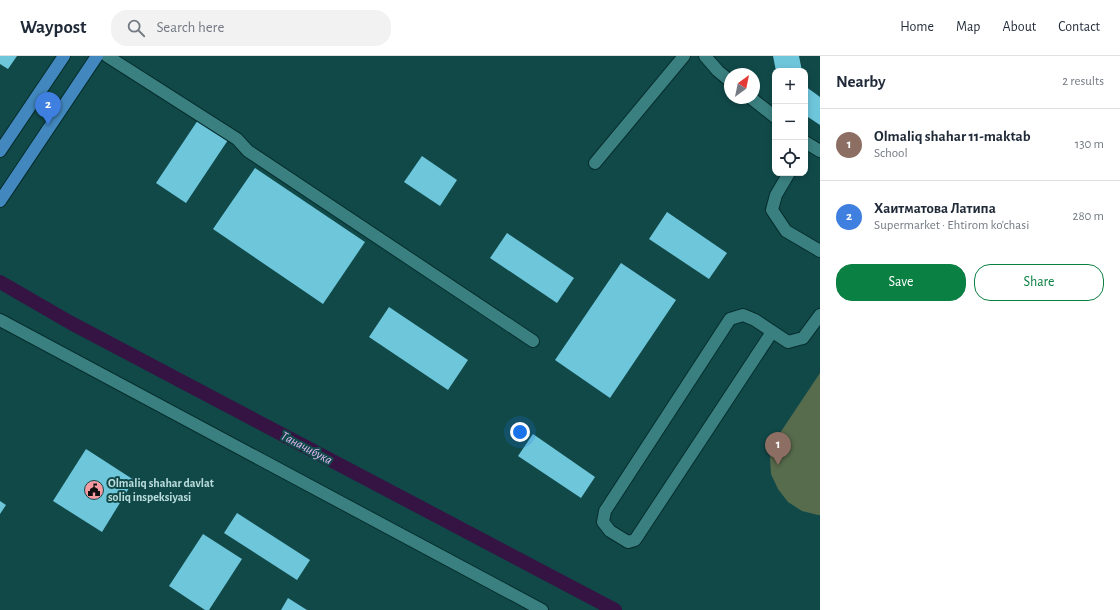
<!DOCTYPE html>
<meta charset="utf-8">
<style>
:root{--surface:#fff;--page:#f2f2f3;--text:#1f2937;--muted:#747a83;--line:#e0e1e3;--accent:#0b8043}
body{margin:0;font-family:"Alegreya Sans",sans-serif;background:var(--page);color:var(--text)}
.controls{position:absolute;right:12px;top:12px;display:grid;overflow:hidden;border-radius:8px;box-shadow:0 2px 6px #0003}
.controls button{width:36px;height:36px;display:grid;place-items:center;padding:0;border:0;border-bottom:1px solid var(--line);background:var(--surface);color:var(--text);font:20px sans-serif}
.compass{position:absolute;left:724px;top:12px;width:36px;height:36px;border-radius:50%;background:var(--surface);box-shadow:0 2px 6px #0003;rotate:33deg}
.you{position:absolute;left:520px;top:376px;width:14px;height:14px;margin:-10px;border:3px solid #fff;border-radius:50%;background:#1a73e8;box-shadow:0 0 0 6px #1a73e833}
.badge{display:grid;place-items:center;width:26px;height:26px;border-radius:50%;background:var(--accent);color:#fff;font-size:13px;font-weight:700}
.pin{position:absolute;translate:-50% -33px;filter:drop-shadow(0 1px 2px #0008)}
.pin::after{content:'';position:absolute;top:21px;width:14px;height:12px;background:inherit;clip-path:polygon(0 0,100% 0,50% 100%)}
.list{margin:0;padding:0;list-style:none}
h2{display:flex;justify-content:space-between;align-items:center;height:52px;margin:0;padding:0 16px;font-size:17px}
h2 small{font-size:13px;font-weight:400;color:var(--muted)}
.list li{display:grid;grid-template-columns:26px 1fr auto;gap:12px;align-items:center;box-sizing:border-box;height:72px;padding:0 16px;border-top:1px solid var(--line)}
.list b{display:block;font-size:15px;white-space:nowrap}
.list p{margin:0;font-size:13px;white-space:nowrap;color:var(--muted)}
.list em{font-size:13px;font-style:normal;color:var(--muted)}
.actions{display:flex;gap:8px;padding:12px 16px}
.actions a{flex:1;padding:9px 0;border:1px solid var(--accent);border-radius:16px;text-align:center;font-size:14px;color:var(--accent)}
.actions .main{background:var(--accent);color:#fff}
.icon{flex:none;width:22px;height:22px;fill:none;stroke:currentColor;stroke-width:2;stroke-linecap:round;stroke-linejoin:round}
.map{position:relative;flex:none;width:820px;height:554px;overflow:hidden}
header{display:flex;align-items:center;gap:24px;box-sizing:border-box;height:56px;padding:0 20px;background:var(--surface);border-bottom:1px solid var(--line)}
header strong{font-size:19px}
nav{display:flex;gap:22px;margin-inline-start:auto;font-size:14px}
.search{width:280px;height:36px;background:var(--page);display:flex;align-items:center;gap:10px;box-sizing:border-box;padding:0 14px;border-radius:16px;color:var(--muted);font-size:15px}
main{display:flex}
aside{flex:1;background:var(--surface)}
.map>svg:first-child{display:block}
.green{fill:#576c4c}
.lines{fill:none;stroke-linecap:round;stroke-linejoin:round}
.canal{stroke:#351342;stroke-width:14}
.building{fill:#6ec6db}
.minor-casing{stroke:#062d2d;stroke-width:14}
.major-casing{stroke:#062d2d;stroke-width:14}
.minor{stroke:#3b8080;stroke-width:12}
.major{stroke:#4288be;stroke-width:12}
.labels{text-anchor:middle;stroke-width:4;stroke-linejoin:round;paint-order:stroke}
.poi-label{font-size:12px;font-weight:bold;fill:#bcdddd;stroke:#114949;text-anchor:start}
.water-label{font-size:13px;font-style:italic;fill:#e5baf8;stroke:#114949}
</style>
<header>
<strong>Waypost</strong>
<div class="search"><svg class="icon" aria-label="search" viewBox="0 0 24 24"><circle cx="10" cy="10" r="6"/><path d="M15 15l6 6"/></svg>Search here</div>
<nav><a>Home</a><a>Map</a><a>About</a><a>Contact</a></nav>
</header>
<main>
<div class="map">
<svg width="820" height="554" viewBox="0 0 820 554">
<rect width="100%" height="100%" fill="#114949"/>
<!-- green -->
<polygon class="green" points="820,317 820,459 818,459 802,455 788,446 778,433 771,418 770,402 774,386"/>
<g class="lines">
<!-- canal -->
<polyline class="canal" points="0,226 71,267 615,554"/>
</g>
<!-- building -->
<g class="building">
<polygon points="0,0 17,0 8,13 0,8"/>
<polygon points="773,0 799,0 802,15 776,15"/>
<polygon points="805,30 820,41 820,69 805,59"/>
<polygon points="200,61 230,81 186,147 156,127"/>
<polygon points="422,100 457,124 440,150 404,126"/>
<polygon points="255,112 365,186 323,248 213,173"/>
<polygon points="667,156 727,197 709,223 649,183"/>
<polygon points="507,177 574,222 557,247 490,202"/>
<polygon points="621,207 676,244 610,342 555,304"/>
<polygon points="389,251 468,304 448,334 369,281"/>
<polygon points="533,378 595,421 581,442 518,400"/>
<polygon points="86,393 134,424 102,476 53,445"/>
<polygon points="0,445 6,449 0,458"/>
<polygon points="237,457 310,504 297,524 224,477"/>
<polygon points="203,478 242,503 209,554 205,554 169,530"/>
<polygon points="288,542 307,554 281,554"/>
</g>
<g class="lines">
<!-- minor casing -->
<g class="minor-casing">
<g id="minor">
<polyline points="107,0 237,83 248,95 533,285"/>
<polyline points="705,0 718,15 730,25"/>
<polyline points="751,42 775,61"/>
<polyline points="805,86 820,95"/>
<polyline points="595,107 684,0"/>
<polyline points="789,117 776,139 772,154 786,175 820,195"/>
<polyline points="0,264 542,554"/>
<polyline points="772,276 635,484 628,486 610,475 603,466 605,455 730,263 743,259 755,264 788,286 803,282 820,259"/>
</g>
</g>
<!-- major casing -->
<g class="major-casing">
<g id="major">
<polyline points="0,95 64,0"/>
<polyline points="0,145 97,0"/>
</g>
</g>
<!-- minor -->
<use href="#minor" class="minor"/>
<!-- major -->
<use href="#major" class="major"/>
</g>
<!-- icons -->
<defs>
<g id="civic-disc" transform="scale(1)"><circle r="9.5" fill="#f49aa1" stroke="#114949"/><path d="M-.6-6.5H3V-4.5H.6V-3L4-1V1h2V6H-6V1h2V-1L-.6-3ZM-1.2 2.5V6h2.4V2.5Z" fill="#111"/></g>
</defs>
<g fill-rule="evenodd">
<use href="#civic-disc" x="94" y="434"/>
</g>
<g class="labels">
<!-- poi labels -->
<g class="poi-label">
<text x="108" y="431">Olmaliq shahar davlat<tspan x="108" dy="14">soliq inspeksiyasi</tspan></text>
</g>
<!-- water labels -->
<g class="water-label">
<text transform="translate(307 391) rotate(28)" y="5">Таначибука</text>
</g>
</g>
</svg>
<div class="controls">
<button>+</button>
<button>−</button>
<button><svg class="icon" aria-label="locate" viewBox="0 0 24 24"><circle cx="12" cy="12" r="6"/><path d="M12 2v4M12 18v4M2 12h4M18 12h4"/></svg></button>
</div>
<svg class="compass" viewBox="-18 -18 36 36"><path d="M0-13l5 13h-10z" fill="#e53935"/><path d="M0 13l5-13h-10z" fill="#747a83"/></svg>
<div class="you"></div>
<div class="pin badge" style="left:778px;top:409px;background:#8d6e63">1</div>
<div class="pin badge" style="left:48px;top:69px;background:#3f7fe0">2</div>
</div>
<aside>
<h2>Nearby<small>2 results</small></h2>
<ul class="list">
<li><span class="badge" style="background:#8d6e63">1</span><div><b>Olmaliq shahar 11-maktab</b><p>School</p></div><em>130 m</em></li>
<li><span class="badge" style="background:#3f7fe0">2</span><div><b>Хаитматова Латипа</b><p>Supermarket · Ehtirom ko'chasi</p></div><em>280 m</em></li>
</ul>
<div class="actions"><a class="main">Save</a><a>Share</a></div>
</aside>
</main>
